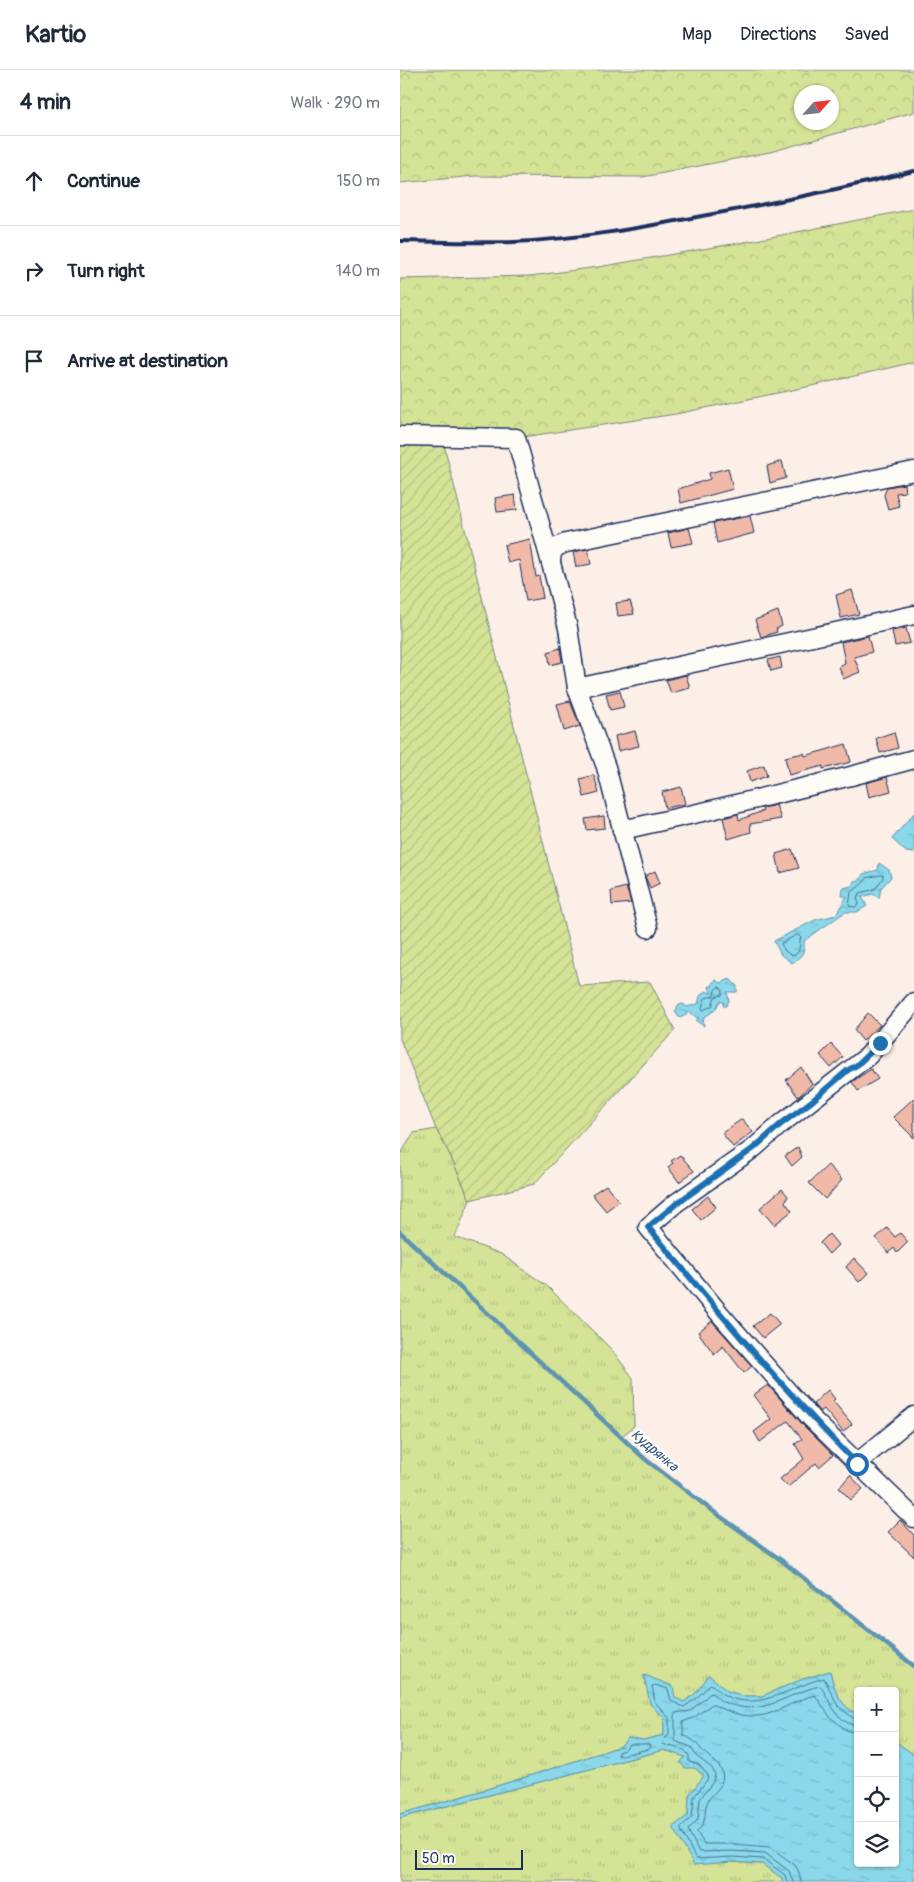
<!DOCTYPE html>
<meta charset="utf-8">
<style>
:root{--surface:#fff;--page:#f6f6f7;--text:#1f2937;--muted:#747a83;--line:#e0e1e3}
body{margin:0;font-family:Pangolin,sans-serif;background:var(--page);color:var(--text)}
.controls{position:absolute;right:15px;bottom:15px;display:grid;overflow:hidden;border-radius:5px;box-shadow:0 1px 4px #0004}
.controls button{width:45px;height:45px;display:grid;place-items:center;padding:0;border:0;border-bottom:1px solid var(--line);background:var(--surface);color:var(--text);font:25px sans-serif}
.compass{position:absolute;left:394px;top:15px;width:45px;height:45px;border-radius:50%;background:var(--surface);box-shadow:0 1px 4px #0004;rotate:63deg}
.scale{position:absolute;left:15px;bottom:12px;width:108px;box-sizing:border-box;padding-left:5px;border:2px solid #1b2f5e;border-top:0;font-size:14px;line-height:18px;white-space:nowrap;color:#1b2f5e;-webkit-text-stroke:4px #fdfcf7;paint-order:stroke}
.stop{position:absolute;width:15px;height:15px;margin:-11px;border:4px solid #1f6fb2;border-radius:50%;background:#fff}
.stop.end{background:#1f6fb2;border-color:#fff;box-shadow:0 1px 5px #0008}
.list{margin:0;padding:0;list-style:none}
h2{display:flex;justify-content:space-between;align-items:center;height:65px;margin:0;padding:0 20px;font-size:21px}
h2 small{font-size:16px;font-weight:400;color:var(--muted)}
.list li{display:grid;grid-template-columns:32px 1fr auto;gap:15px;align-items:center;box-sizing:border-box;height:90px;padding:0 20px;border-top:1px solid var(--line)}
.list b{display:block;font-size:19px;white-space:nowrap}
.list em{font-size:16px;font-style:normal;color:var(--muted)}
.icon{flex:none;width:28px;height:28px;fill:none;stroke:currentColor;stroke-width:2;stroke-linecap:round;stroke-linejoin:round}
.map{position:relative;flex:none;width:514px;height:1812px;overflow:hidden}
header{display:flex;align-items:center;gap:30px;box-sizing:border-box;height:70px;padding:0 25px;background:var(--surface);border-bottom:1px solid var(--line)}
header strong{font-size:24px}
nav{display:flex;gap:28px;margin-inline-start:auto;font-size:18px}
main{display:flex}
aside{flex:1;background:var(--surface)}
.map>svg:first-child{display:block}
.grass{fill:url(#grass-tufts);stroke:#78897a}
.forest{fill:url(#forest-crowns);stroke:#78897a;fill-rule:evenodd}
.garden{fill:url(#garden-furrows);stroke:#78897a}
.water{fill:url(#water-ripples);stroke:#5e94b1}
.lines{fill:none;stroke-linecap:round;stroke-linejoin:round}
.shore{stroke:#477396;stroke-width:1}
.stream{stroke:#5e94b1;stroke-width:4.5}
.building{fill:#f1b9a8;stroke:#1b2f5e}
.street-casing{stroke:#1b2f5e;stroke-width:21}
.street{stroke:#fdfcf7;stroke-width:18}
.rail{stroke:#1b2f5e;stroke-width:4}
.route{stroke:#1f6fb2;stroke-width:6}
.labels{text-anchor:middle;stroke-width:5;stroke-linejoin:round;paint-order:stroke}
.water-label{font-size:14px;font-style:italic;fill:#375981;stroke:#fdfcf7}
</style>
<header>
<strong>Kartio</strong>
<nav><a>Map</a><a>Directions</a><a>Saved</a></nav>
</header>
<main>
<aside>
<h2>4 min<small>Walk · 290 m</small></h2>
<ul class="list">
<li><svg class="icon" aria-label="ahead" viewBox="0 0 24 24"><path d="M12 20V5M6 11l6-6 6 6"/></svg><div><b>Continue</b></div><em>150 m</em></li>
<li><svg class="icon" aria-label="right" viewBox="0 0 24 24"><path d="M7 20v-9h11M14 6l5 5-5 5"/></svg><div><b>Turn right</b></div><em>140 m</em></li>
<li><svg class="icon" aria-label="arrive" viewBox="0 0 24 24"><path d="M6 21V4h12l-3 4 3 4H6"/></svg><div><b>Arrive at destination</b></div></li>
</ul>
</aside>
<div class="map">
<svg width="514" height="1812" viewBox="0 0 514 1812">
<defs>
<pattern id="grass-tufts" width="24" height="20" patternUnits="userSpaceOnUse" patternTransform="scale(1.25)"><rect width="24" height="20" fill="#d4e396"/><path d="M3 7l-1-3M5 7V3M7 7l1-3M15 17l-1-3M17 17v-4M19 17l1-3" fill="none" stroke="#b5c384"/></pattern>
<pattern id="forest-crowns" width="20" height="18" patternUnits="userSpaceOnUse" patternTransform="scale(1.25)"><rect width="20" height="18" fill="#d4e396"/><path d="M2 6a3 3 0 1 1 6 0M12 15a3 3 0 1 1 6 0" fill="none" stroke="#b5c384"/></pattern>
<pattern id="garden-furrows" width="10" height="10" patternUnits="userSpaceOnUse" patternTransform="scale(1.25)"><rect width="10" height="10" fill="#d4e396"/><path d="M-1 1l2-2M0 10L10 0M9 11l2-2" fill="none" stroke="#b5c384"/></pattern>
<pattern id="water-ripples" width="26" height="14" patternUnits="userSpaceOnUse" patternTransform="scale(1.25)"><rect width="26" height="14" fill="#8ad8e9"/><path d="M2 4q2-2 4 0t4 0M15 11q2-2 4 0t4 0" fill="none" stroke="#76baca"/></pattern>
</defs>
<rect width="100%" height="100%" fill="#fbefe7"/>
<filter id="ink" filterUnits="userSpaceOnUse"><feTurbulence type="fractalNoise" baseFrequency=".02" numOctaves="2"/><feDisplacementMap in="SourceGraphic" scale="10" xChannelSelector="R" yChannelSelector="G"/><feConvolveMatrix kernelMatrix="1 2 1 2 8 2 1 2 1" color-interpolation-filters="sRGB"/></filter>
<g filter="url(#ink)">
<!-- grass -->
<g class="grass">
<path d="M 36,1059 L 50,1085 L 70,1130 L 55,1167 L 101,1184 L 147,1216 L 211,1279 L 233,1308 L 234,1356 L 221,1367 C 270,1413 326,1450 380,1490 C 426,1523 470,1560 514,1596 L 514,1685 L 495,1671 L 495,1621 L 458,1621 L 458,1644 C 440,1637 434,1619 430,1601 L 403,1609 L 362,1626 L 344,1626 L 327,1621 L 309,1606 L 295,1624 L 284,1632 L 275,1628 L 250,1634 L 264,1648 L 264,1665 L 244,1670 L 228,1668 L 221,1676 C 148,1700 75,1724 0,1744 L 0,1085 L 14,1063 Z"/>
<polygon points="264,1680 282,1685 304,1706 289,1725 288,1745 332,1792 362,1794 382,1808 383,1812 0,1812 0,1748"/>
</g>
<!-- forest -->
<g class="forest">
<path d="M 0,0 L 514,0 L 514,42 L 370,82 L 243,107 L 75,106 L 0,113 ZM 402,22 L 432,22 L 432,52 L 402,52 Z"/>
<polygon points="514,139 514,292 416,315 276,344 116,368 0,366 0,209 130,206 198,197 356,170"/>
</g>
<!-- garden -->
<polygon class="garden" points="0,366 42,367 179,916 250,912 275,960 134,1114 70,1130 50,1085 36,1059 0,969"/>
<!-- water -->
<g class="water">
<polygon points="514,743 514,783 506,782 492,769"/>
<path d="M 479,793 L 489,800 L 491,807 L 481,818 L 479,828 L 473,824 L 462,827 L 467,836 L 457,842 L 445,842 L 404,871 C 405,883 402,886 392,893 L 381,885 L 374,871 L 415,850 L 436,845 L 447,826 L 442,826 L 443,818 L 452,816 L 454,811 L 460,810 L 463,804 L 478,800 Z"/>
<polygon points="330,909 337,916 337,922 327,922 329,931 326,936 323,936 324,932 320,931 315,940 303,948 304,956 296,951 299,947 297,948 290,942 280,948 275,942 279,935 283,934 287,937 298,934 300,926 305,921 311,923 309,916 313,916 312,913 316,910 321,913"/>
<path d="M 430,1601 C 434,1619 440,1637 458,1644 L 458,1793 L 495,1793 L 495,1671 L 514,1685 L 514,1812 L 383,1812 L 382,1808 L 362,1794 L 332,1792 L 294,1795 L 273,1757 L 288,1745 L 289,1725 L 304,1706 L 295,1698 L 285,1698 L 280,1693 L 285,1687 L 264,1680 L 0,1748 L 0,1744 C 75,1724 148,1700 221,1676 L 228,1668 L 244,1670 L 264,1665 L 264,1648 L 250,1634 L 244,1605 L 273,1616 L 275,1628 L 284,1632 L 295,1624 L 309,1605 L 327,1621 L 344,1626 L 362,1626 L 403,1609 Z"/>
</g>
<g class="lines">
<!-- shore -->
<g class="shore">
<path d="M 480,805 L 483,805 L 483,808 L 475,819 L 460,823 L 457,827 L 459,835 L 455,837 L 449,836 L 451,822 C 455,820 464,813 467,808 Z"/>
<path d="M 397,865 L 401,867 C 398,875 402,883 392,886 L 385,881 L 381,874 Z"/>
<polygon points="319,917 323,920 322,925 315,927 312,936 303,940 302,938 305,928 314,926 315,920"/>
<polygon points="230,1674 249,1674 251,1677 249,1679 218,1686 218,1682 224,1680"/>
<path d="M 387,1812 L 385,1805 L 363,1789 L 332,1787 L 296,1789 L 280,1758 L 292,1747 L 294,1727 L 307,1710 L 308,1705 L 298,1694 L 289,1692 L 289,1685 L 284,1680 L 262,1674 L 263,1671 L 269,1665 L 269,1648 L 255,1632 L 252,1616 L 255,1615 L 268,1619 L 271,1631 L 284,1637 L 298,1627 L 310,1614 C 316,1617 320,1623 326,1626 C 360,1642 392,1616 424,1608 L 438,1636 L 453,1648 L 458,1649"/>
<path d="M 393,1812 L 389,1801 L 365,1783 L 332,1781 L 299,1782 L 288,1760 L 298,1749 L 300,1729 L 313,1712 L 315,1704 L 312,1698 L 296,1686 L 291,1677 L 275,1671 L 275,1643 L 290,1641 L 311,1623 C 315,1625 319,1630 323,1632 C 364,1649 383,1624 420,1616 C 430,1629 436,1654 458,1656"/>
<path d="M 401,1812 L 399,1802 L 395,1795 L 370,1777 L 334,1774 L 304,1774 L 297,1762 C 308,1750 303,1746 307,1733 C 309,1726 318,1721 321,1714 C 328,1696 310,1690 301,1679 C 296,1672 292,1669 283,1665 L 283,1652 L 295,1647 L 312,1634 C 327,1642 349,1650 368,1644 C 384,1639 398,1629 415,1625 L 430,1647 L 446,1660 L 458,1663"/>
</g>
<!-- stream -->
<polyline class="stream" points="0,1162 245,1389 310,1439 381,1490 514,1596"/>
</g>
<!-- building -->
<g class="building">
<polygon points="382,391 386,408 370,413 367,396"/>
<polygon points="328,398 333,419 281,433 278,419 310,409 309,403"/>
<polygon points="504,414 505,422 496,423 499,436 488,439 484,425 487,417"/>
<polygon points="115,425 117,440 97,442 95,428"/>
<polygon points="350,446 354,463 317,473 313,453"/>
<polygon points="289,458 293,473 271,477 268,463"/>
<polygon points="130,469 136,507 139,506 143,528 126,531 119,490 108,493 104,475"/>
<polygon points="188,479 191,494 176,497 173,482"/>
<polygon points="452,520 459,544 441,548 436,525"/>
<polygon points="230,531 234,544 218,546 216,533"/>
<polygon points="378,541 382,556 376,559 377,562 361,567 355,550"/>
<polygon points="506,558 510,573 495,576 492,561"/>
<polygon points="468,566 472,582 454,587 460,602 443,609 439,596 445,593 441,572"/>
<polygon points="160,578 162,592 150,595 148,582"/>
<polygon points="380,587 382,598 371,601 368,590"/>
<polygon points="286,605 290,618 271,623 266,610"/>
<polygon points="220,621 224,637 210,640 206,624"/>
<polygon points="170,631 180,656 164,661 157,634"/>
<polygon points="235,661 239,676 218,681 215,666"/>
<polygon points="494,662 498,678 480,683 476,668"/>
<polygon points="446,674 451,692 423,699 423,696 389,705 385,687 404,683 405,686"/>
<polygon points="364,695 367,706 350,712 347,701"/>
<polygon points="194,705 199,723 184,727 180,709"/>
<polygon points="487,707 491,721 469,727 466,713"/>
<polygon points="281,717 285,734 265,738 262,722"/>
<polygon points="376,735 381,749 350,754 351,762 328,769 323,748 338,744 339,750 363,741 362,738"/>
<polygon points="204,746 205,758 187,760 185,749"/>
<polygon points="392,779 399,798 380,803 376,784"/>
<polygon points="255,801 260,813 250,818 245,806"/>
<polygon points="226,817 231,833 212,835 211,821"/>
<polygon points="468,943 480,955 463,971 454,960"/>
<polygon points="431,974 443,987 431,998 420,985"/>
<polygon points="401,997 412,1014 398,1027 386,1010"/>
<polygon points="471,999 478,1009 458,1021 452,1012"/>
<polygon points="514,1028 514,1068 493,1047"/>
<polygon points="342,1049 353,1062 333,1077 322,1063"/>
<polygon points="398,1077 402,1087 392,1096 385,1086"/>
<polygon points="280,1085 294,1101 279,1112 268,1097 273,1093 271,1091"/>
<polygon points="428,1095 442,1110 425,1129 409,1113"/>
<polygon points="206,1115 219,1131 206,1141 192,1124"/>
<polygon points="382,1119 388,1126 385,1132 392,1141 374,1155 360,1138"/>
<polygon points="308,1126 316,1137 301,1150 292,1139"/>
<polygon points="487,1158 495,1167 500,1163 508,1172 497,1183 494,1178 488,1183 476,1168"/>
<polygon points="429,1164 438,1175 429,1184 420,1173"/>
<polygon points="454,1188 468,1203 459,1212 446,1197"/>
<polygon points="370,1243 380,1254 363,1268 353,1256"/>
<polygon points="312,1251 352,1296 344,1303 323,1276 314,1284 298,1262"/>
<polygon points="368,1315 403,1355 433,1385 419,1397 416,1393 388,1417 380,1409 404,1389 395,1374 402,1369 388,1351 360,1372 354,1362 371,1349 353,1325"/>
<polygon points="428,1320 435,1329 433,1331 452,1354 443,1362 424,1339 420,1342 413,1334"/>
<polygon points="450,1405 463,1419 451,1430 439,1418"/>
<polygon points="500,1450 514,1465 514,1487 488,1462"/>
</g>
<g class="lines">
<!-- street casing -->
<g class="street-casing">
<g id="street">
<polyline points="0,366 116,368 151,493"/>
<polyline points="177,618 514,545"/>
<polyline points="222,760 307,741 451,706 514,689"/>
<path d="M 248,858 L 206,697 L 177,618 L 168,558 L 151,493 C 151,480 155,477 166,473 L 514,401"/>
<polyline points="514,932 468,986 381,1054 354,1078 276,1133 248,1157 320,1244 411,1348 514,1448"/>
<polyline points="457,1393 514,1346"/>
</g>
</g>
<!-- street -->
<use href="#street" class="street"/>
<!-- rail -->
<path class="rail" d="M 0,171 C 38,172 76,173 114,172 C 177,169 240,158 302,146 C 373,133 444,118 514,101"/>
</g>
</g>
<g class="lines" filter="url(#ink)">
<!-- route -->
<path class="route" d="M 457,1394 C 383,1319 315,1238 248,1157 L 276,1134 L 354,1078 L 381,1054 L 412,1031 L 448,1000 L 457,995 L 480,973"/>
</g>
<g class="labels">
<!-- water labels -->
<g class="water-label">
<text transform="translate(255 1380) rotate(40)" y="5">Кудрянка</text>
</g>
</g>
</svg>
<div class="controls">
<button>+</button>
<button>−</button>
<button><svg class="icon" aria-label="locate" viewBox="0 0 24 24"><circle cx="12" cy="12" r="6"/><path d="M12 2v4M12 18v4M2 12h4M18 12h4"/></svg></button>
<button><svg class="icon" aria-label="layers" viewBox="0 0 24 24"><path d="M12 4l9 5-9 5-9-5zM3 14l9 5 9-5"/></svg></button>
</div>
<svg class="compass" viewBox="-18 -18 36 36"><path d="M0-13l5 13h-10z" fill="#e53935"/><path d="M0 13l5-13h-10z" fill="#747a83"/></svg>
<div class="scale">50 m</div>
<div class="stop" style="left:457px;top:1394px"></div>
<div class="stop end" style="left:480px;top:973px"></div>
</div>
</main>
